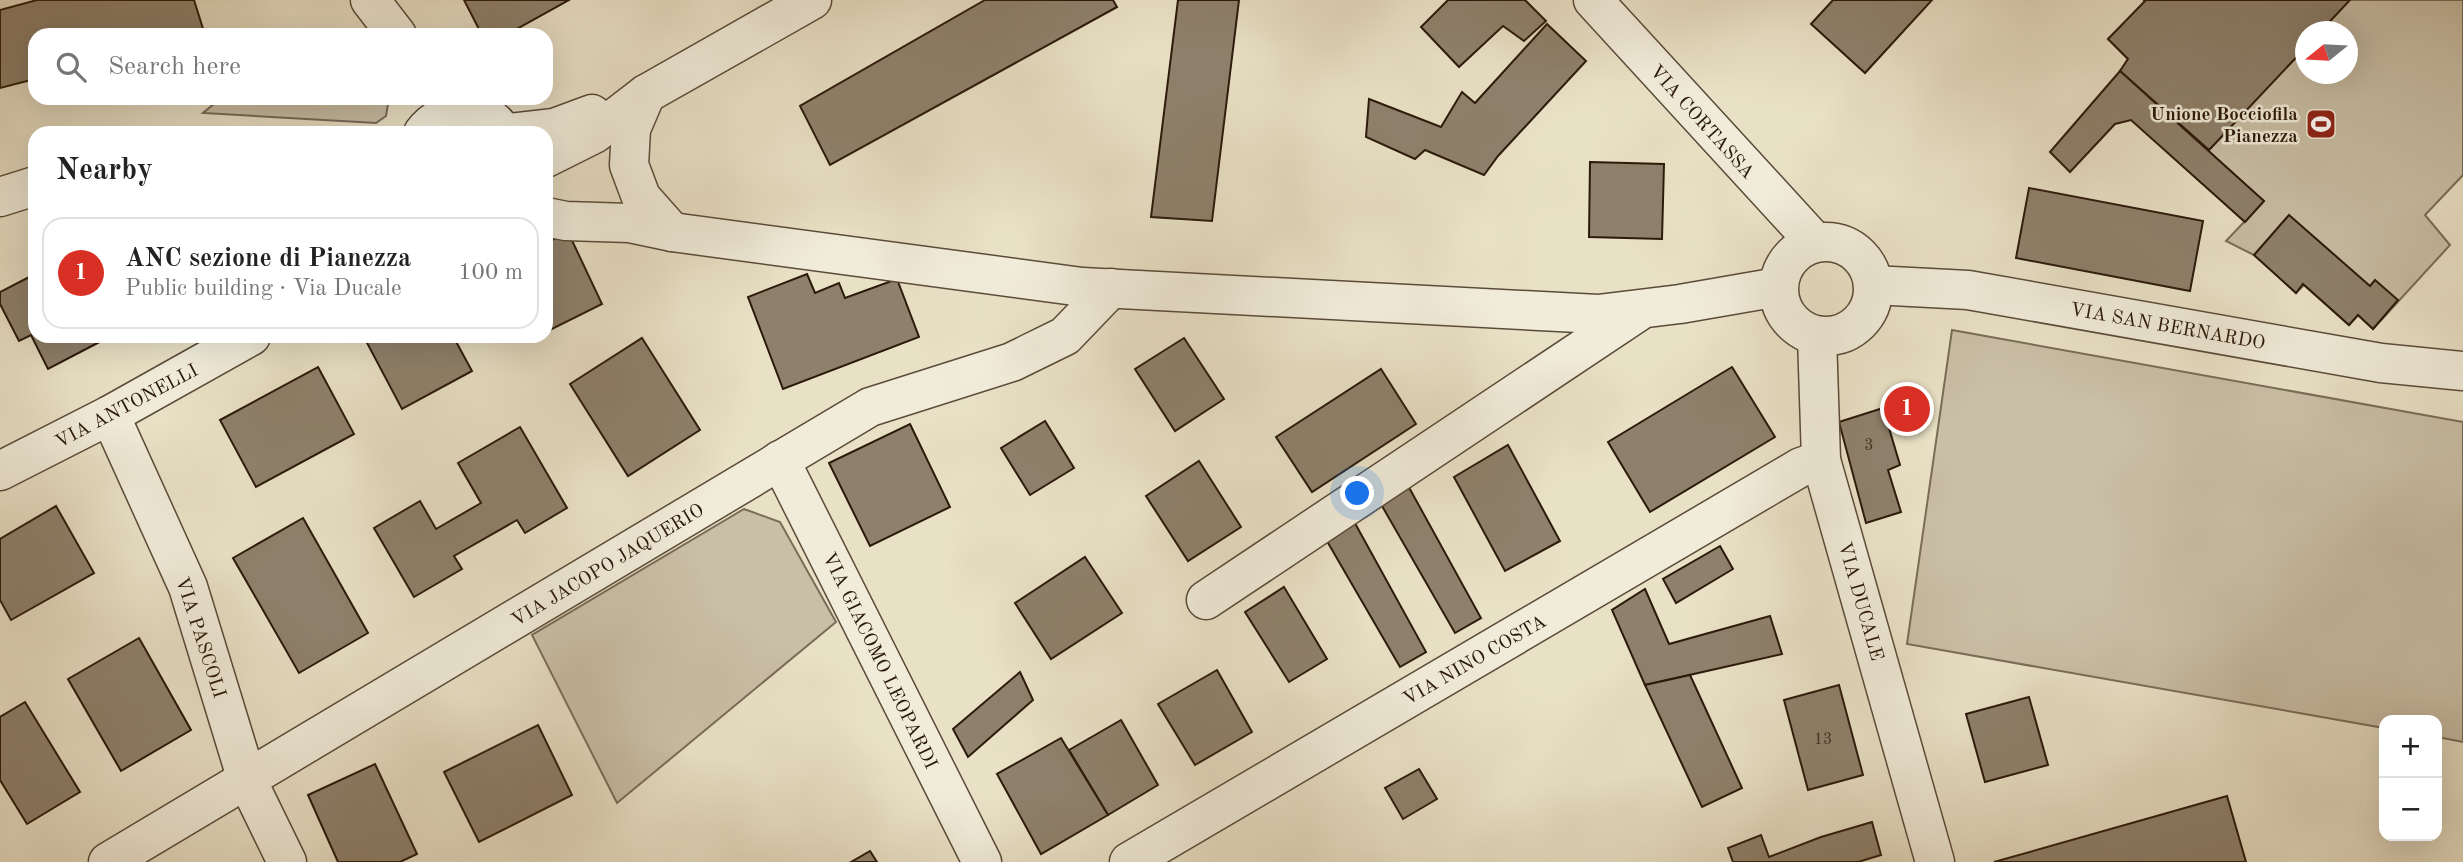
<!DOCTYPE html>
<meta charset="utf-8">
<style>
:root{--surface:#fff;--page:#f6f6f6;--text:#222;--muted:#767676;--line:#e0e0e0;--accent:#d93025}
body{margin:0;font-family:"Old Standard TT",serif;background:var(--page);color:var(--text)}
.controls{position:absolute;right:21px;bottom:21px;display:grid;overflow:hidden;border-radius:14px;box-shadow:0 7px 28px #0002}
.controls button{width:63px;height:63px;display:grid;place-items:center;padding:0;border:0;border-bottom:2px solid var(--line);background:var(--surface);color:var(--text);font:35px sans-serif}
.compass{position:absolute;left:2295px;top:21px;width:63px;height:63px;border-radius:50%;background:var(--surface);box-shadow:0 7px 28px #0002;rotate:252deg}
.you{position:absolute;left:1358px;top:494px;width:24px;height:24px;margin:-18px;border:5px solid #fff;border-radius:50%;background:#1a73e8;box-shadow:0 0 0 10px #1a73e833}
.badge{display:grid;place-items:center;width:46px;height:46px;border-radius:50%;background:var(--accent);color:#fff;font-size:23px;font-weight:700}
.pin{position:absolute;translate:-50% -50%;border:4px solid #fff;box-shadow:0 2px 7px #0006}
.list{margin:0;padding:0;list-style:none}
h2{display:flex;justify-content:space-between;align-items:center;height:91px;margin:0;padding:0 28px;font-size:30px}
h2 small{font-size:23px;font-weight:400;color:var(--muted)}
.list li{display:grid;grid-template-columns:46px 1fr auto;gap:21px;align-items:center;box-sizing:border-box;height:112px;margin:0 14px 14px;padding:0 14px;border:2px solid var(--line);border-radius:21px}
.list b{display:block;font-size:26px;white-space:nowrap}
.list p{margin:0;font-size:23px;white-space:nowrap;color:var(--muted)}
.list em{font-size:23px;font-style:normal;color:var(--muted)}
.icon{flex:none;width:38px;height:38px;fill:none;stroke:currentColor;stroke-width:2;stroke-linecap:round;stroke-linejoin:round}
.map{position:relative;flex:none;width:2463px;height:862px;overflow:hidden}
.search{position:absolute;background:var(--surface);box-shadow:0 7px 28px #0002;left:28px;top:28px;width:525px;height:77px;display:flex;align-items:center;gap:18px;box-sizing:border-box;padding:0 24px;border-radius:21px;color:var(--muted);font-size:26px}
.panel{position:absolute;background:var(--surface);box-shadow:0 7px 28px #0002;left:28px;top:126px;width:525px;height:217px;border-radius:21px}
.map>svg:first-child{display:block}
.green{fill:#c9bfa6;stroke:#7a6c58;stroke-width:2;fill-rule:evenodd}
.building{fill:#8e816c;stroke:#2b190a;stroke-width:2}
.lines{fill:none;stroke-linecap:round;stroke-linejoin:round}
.minor-casing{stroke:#5a4b39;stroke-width:41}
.minor{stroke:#f1ecda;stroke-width:38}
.labels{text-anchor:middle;stroke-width:5;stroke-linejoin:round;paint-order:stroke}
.number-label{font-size:16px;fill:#432}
.poi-label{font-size:19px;font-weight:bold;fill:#2b190a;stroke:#f1ecda;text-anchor:end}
.street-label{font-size:19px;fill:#2b190a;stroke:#f1ecda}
</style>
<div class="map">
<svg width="2463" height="862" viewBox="0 0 2463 862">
<rect width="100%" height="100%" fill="#e9e1c6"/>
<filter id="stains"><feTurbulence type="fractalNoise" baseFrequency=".00286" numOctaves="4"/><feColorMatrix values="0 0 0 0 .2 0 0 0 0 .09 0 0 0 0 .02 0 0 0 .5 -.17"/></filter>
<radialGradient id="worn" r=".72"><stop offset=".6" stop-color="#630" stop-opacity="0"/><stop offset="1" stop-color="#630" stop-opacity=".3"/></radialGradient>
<!-- green -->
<g class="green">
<path d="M 2144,0 L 2463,0 L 2463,175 L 2425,215 L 2450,245 L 2373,329 L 2358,315 L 2349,325 L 2304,285 L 2296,293 L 2254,255 L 2226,241 L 2264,201 L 2120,71 L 2128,59 L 2108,39 L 2145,2 ZM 2306,32 L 2348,32 L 2348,74 L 2306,74 Z"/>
<polygon points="221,98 389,98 386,116 376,123 203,113"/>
<polygon points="1952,330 2463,422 2463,742 2437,737 2437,720 2384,720 2384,728 1907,644"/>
<polygon points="744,509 780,522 836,622 617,803 532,635"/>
</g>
<!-- building -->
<g class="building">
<polygon points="37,0 194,0 205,35 35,35 35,79 0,88 0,10"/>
<polygon points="464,0 569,0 506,35 482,35"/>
<polygon points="985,0 1113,0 1117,7 830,165 800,106"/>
<polygon points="1178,0 1239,0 1212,221 1151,217"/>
<polygon points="1448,0 1525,0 1546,21 1524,41 1503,26 1459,67 1421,27"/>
<polygon points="1833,0 1932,0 1865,73 1811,24"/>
<polygon points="2144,0 2350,0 2320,32 2306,32 2306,47 2209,150 2120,71 2128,59 2108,39 2145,1"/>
<polygon points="1547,24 1586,61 1498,156 1484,175 1425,150 1415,159 1366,137 1369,99 1441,127 1462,92 1475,103"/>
<polygon points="2120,71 2264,201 2245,222 2131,120 2115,124 2070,172 2050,152"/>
<polygon points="1590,162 1664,164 1662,239 1589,237"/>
<polygon points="2029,188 2203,221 2190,291 2016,258"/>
<polygon points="2289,215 2370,286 2375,280 2398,300 2373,329 2358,315 2349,325 2303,284 2296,293 2254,255"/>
<polygon points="568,232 602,304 546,332 546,243"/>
<polygon points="35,274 35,336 111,336 48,369 31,335 19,341 0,304 0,292"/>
<polygon points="807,274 815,293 839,283 845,298 897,279 919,337 783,389 748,297"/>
<polygon points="375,336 453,336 472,371 402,409 366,341"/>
<polygon points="642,338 700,430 628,476 570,384"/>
<polygon points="1184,338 1224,399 1175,431 1135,369"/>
<polygon points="318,367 354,434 256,487 220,420"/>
<polygon points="1732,367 1775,437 1650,512 1608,442"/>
<polygon points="1381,369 1416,424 1312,492 1276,437"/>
<polygon points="1883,408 1900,465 1888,470 1901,512 1866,523 1839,422"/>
<polygon points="1045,421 1074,468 1030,495 1001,448"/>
<polygon points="910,424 950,507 870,546 829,463"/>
<polygon points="520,427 567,508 525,533 517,520 454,556 462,569 414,597 374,528 420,501 436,529 481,503 458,463"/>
<polygon points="1508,445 1560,541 1505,571 1454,477"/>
<polygon points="1199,461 1241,527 1188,561 1146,496"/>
<polygon points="1406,482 1481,618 1455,633 1378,499"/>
<polygon points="56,506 94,573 11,620 0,600 0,539"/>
<polygon points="1351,516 1426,652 1400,667 1324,536"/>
<polygon points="303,518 368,633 299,673 233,558"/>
<polygon points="1720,546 1733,569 1676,603 1663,579"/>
<polygon points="1085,557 1122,613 1051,659 1015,603"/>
<polygon points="1284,587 1327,659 1289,682 1245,612"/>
<polygon points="1645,589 1669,644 1770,616 1782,654 1645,685 1612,610"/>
<polygon points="139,638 191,730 121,771 68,679"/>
<polygon points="1217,670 1252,732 1195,765 1158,704"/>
<polygon points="1020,672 1033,700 968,757 953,729"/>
<polygon points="1690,675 1742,788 1702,807 1645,685"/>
<polygon points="1839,685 1863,775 1808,790 1784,700"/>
<polygon points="2029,697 2048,765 1985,782 1966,714"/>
<polygon points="25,702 80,792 27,824 0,780 0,717"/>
<polygon points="1121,720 1158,785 1108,815 1069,750"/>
<polygon points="538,725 572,795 479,842 444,772"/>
<polygon points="1061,738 1108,815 1041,854 997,774"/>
<polygon points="375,764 417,854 400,862 338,862 308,795"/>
<polygon points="1419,769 1437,799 1403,819 1385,788"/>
<polygon points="2227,796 2246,862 1994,862"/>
<polygon points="1872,822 1881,855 1858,862 1733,862 1728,848 1761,835 1769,857 1821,837"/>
<polygon points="870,851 877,862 851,862"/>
</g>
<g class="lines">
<!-- minor casing -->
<g class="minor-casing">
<g id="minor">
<polyline points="370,0 397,35"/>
<polyline points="1593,0 1815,242"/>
<polyline points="646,94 631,129 629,165 641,197 672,232"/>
<path d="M 423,133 C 442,107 485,100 503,133"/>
<polyline points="508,133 554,128 592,114"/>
<polyline points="546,158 594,134 646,94 812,0"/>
<polyline points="0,197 35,186"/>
<polyline points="546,217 566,221 629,223 672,232 1082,287 1598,314 1680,304 1778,287"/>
<circle cx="1826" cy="289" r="47"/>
<polyline points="1873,285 1968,290 2381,363 2463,371"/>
<polyline points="1817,336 1821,460 1935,862"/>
<polyline points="110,415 188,587 247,780 287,862"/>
<polyline points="780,460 982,862"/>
<polyline points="0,471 110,415 251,336"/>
<polyline points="1206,600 1638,312"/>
<polyline points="108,862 870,407 1012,362 1065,336 1111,288"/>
<polyline points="1129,862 1801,467 1821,460"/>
</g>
</g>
<!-- minor -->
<use href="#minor" class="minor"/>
</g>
<!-- icons -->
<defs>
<g id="stadium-square" transform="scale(1.575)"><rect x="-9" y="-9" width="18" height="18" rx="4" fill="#8f2418" stroke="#f1ecda"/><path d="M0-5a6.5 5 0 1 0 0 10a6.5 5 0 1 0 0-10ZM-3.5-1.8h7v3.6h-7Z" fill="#fff"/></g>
</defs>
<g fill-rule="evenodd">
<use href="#stadium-square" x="2321" y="124"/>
</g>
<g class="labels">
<!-- number labels -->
<g class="number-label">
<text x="1869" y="450">3</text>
<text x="1823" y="744">13</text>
</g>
<!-- poi labels -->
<g class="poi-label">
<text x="2298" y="120">Unione Bocciofila<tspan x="2298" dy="22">Pianezza</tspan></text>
</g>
<!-- street labels -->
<g class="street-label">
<text transform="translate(1703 121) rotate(48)" y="7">VIA CORTASSA</text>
<text transform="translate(2168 325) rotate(10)" y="7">VIA SAN BERNARDO</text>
<text transform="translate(126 405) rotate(-28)" y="7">VIA ANTONELLI</text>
<text transform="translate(607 564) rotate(-31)" y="7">VIA JACOPO JAQUERIO</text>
<text transform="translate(1862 601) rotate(74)" y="7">VIA DUCALE</text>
<text transform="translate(202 637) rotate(72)" y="7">VIA PASCOLI</text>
<text transform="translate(1474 659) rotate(-30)" y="7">VIA NINO COSTA</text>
<text transform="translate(881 660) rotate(64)" y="7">VIA GIACOMO LEOPARDI</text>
</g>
</g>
<rect width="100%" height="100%" filter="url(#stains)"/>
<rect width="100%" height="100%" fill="url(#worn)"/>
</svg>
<div class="controls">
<button>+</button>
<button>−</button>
</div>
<svg class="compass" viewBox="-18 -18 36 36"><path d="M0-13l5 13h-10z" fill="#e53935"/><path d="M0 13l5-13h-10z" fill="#767676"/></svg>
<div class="you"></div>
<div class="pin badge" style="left:1907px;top:409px">1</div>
<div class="search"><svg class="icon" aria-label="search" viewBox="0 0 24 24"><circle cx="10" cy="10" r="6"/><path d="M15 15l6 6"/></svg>Search here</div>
<section class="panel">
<h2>Nearby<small></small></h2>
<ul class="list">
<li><span class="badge">1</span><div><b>ANC sezione di Pianezza</b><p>Public building · Via Ducale</p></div><em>100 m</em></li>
</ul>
</section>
</div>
